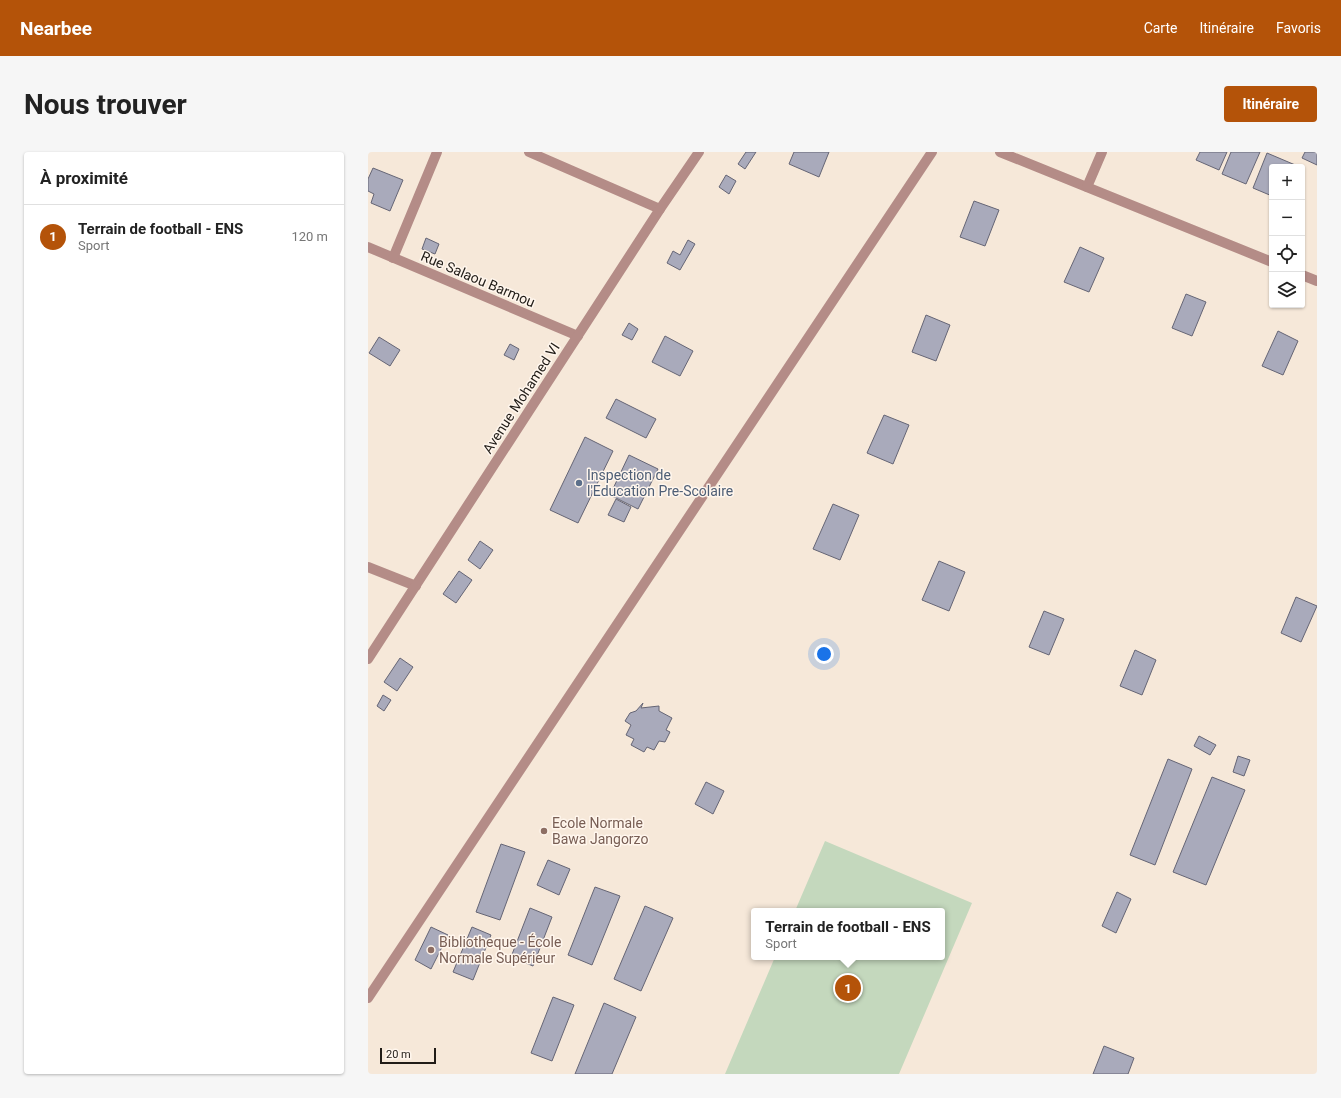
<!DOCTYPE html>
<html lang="fr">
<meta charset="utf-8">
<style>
:root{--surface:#fff;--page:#f6f6f6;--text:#222;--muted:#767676;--line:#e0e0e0;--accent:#b45309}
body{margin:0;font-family:Roboto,sans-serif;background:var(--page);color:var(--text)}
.controls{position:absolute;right:12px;top:12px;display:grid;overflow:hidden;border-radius:4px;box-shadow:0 1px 3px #0004}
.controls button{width:36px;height:36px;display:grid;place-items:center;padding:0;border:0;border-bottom:1px solid var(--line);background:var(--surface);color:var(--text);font:20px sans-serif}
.scale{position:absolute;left:12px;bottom:10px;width:56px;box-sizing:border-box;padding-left:4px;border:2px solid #211c17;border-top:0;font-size:11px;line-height:14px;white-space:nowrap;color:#211c17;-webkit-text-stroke:3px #fff6ed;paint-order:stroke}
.you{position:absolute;left:456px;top:502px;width:14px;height:14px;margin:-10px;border:3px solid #fff;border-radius:50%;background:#1a73e8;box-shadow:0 0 0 6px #1a73e833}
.badge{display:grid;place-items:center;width:26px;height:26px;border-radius:50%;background:var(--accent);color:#fff;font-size:13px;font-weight:700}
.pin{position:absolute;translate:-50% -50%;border:2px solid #fff;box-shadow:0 1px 4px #0006}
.popup{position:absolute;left:383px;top:756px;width:194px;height:52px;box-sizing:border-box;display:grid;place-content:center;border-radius:4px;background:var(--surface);filter:drop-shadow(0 1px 3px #0005);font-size:13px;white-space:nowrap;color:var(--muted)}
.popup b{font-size:15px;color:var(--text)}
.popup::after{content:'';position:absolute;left:50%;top:100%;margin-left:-8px;border:8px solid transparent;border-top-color:var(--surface)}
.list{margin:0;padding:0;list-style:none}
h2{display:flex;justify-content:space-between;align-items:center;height:52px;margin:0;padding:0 16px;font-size:17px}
h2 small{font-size:13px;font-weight:400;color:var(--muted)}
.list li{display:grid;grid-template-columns:26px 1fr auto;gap:12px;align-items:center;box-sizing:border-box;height:64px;padding:0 16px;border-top:1px solid var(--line)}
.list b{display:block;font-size:15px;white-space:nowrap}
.list p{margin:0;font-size:13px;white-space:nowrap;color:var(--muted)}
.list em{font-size:13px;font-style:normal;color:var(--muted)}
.icon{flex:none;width:22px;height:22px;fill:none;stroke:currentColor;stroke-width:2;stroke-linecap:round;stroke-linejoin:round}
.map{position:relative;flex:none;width:949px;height:922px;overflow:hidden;border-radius:4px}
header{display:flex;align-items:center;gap:24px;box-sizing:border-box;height:56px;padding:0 20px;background:var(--accent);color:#fff}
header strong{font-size:19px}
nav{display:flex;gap:22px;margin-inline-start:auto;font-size:14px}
.intro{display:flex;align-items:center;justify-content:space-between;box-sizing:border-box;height:96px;padding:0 24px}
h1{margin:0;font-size:28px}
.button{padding:10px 18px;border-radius:4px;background:var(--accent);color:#fff;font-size:14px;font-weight:700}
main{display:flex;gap:24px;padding:0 24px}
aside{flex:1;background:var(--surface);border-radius:4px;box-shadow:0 1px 3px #0004}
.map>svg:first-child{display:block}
.green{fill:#c4d8bd}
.building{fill:#a9aabb;stroke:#656575}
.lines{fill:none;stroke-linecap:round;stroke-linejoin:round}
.minor{stroke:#b48c87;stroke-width:10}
.service-dot{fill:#5c6f8a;stroke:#fff6ed;stroke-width:1.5}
.education-dot{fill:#8d6e63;stroke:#fff6ed;stroke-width:1.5}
.labels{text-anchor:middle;stroke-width:3;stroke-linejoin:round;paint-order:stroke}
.street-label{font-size:14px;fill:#211c17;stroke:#fff6ed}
.service-label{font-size:14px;fill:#4e5e75;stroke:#fff6ed;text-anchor:start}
.education-label{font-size:14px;fill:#785e54;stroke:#fff6ed;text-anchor:start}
</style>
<header>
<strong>Nearbee</strong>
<nav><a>Carte</a><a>Itinéraire</a><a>Favoris</a></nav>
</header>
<div class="intro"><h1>Nous trouver</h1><a class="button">Itinéraire</a></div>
<main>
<aside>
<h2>À proximité<small></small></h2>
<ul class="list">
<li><span class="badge">1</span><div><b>Terrain de football - ENS</b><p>Sport</p></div><em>120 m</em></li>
</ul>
</aside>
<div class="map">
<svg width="949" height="922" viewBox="0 0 949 922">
<rect width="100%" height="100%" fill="#f6e8d9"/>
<!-- green -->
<polygon class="green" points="457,689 604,751 531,922 357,922 407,805 574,805 574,759 427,759"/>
<!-- building -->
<g class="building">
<polygon points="378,0 388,0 377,17 370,12"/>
<polygon points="426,0 461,0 451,25 421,12"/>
<polygon points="832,0 859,0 851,18 828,8"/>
<polygon points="863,0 892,0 878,32 854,22"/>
<polygon points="937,0 949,0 949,13 934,6"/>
<polygon points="899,1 932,15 904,15 904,44 885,36"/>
<polygon points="5,16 35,28 22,59 3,51 6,42 0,39 0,27"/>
<polygon points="358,23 368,29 361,42 351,35"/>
<polygon points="606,49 631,58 617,94 592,85"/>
<polygon points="58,86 71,92 67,102 54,97"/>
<polygon points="320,88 327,92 312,118 299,111 305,99 312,103"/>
<polygon points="712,95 736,106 721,140 696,130"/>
<polygon points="818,142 838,150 824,184 804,176"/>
<polygon points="558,163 582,173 568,209 544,200"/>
<polygon points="261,171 270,177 264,188 254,183"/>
<polygon points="910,179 930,189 915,223 894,214"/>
<polygon points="297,184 325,199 312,224 284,210"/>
<polygon points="11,185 32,198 22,214 1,201"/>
<polygon points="142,192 151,197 146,208 136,203"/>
<polygon points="248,247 288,267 278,286 238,266"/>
<polygon points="516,263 541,273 525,312 499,301"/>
<polygon points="217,285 245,299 210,371 182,358"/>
<polygon points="261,303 290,317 270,357 242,343"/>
<polygon points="248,347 263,355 256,370 240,363"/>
<polygon points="465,352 491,363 472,408 445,397"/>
<polygon points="112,389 125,398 112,417 100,408"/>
<polygon points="571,409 597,420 581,459 554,448"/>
<polygon points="91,419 104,428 88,451 75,442"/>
<polygon points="928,445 949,454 933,490 913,481"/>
<polygon points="676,459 696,467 681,503 661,495"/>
<polygon points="767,498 788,508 774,543 752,534"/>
<polygon points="32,506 45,515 29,539 16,530"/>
<polygon points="15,543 23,548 16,559 9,554"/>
<polygon points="275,551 273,556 291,554 291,559 304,566 298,578 302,580 297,590 291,589 286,598 279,595 276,600 263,593 266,587 258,583 263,573 257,569 262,561 268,559"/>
<polygon points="831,584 848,593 842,603 826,594"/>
<polygon points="870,604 882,608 876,624 865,620"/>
<polygon points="800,607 824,617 787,713 762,703"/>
<polygon points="844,625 877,638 838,733 805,720"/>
<polygon points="338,630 356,639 345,662 327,652"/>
<polygon points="133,692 157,700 132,768 108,760"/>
<polygon points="180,708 202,717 191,743 169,733"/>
<polygon points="227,735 252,744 224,813 200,803"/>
<polygon points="749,740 763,747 748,781 734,774"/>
<polygon points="277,754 305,766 273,839 246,827"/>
<polygon points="162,756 184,765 165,814 143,805"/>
<polygon points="63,775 80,783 63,817 47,808"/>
<polygon points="104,775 123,783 105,828 85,820"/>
<polygon points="185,845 206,853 184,909 163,901"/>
<polygon points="236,851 268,865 244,922 207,922"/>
<polygon points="736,894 766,906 760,922 725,922"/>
</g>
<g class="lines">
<!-- minor -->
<g class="minor">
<polyline points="161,0 292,57"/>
<polyline points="632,0 904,110"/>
<polyline points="719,35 734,0"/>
<polyline points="0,95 210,184"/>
<polyline points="25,106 69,0"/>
<polyline points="934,123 949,129"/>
<polyline points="0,415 48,434"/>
<polyline points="0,507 292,57 331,0"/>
<polyline points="0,846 564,0"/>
</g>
</g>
<!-- markers -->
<circle class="service-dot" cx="211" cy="331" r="4"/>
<g class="education-dot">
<circle cx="176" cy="679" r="4"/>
<circle cx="63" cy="798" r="4"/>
</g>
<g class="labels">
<!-- street labels -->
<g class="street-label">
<text transform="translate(110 127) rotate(23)" y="5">Rue Salaou Barmou</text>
<text transform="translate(153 246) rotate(-57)" y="5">Avenue Mohamed VI</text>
</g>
<!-- service labels -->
<g class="service-label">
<text x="219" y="328">Inspection de<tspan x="219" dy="16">l'Education Pre-Scolaire</tspan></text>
</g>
<!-- education labels -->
<g class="education-label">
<text x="184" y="676">Ecole Normale<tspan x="184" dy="16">Bawa Jangorzo</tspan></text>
<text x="71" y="795">Bibliotheque - École<tspan x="71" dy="16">Normale Supérieur</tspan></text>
</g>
</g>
</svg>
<div class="controls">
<button>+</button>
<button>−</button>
<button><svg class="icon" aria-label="locate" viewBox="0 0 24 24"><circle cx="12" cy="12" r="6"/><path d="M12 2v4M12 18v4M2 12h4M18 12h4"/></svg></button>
<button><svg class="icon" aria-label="layers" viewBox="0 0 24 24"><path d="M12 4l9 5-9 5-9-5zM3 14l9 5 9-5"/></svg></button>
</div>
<div class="scale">20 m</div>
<div class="you"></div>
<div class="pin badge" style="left:480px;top:836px">1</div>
<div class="popup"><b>Terrain de football - ENS</b>Sport</div>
</div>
</main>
